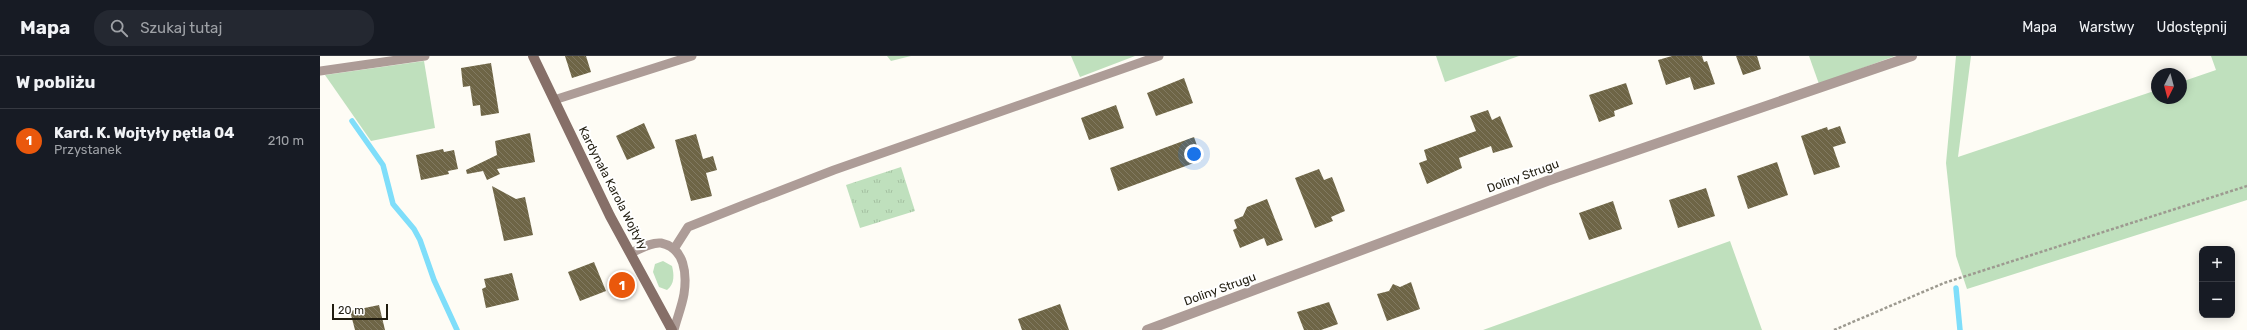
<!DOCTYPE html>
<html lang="pl">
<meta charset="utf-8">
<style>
:root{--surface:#171b24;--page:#242831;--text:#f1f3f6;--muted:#9ea1a6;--line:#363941;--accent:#ea580c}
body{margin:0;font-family:Rubik,sans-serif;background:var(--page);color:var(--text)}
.controls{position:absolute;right:12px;bottom:12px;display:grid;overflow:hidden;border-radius:8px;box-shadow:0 2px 10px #0003}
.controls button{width:36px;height:36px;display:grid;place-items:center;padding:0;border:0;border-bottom:1px solid var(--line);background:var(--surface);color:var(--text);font:20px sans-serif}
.compass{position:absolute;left:1831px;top:12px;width:36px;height:36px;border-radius:50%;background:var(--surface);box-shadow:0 2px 10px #0003;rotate:186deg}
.scale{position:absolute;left:12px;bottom:10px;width:56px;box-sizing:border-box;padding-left:4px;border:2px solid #201c0f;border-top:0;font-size:11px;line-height:14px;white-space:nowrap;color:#201c0f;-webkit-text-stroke:3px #fff;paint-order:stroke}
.you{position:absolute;left:874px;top:98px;width:14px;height:14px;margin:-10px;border:3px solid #fff;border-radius:50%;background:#1a73e8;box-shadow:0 0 0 6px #1a73e833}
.badge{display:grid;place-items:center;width:26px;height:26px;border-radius:50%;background:var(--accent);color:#fff;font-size:13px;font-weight:700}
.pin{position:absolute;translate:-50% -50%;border:2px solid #fff;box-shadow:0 1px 4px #0006}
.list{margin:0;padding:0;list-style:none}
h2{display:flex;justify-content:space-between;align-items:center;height:52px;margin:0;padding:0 16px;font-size:17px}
h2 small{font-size:13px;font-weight:400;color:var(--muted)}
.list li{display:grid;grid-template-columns:26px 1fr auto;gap:12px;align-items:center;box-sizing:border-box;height:64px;padding:0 16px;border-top:1px solid var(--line)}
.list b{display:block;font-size:15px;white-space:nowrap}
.list p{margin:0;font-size:13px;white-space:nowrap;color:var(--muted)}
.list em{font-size:13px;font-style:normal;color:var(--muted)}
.icon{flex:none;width:22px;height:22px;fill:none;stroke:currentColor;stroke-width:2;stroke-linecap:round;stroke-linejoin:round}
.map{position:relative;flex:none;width:1927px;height:274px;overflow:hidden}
header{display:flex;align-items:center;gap:24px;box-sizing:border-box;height:56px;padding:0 20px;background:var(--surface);border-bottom:1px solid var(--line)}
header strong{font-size:19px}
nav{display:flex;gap:22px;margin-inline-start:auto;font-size:14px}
.search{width:280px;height:36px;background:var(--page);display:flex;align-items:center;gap:10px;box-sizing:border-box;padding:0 14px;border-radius:16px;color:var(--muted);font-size:15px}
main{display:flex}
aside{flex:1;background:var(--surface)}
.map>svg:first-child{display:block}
.green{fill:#bfe0bd}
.park{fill:url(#park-tufts)}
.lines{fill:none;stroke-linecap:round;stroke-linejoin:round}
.stream{stroke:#7fdefa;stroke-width:5.5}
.building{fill:url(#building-back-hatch)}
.path{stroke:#9d9a90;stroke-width:2.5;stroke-dasharray:3 2;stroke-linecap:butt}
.lane{stroke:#ad9c97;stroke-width:9}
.street{stroke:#ad9c97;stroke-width:10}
.secondary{stroke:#866f68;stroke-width:10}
.labels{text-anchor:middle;stroke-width:4;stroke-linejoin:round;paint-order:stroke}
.street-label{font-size:12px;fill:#201c0f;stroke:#fff}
</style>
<header>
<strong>Mapa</strong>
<div class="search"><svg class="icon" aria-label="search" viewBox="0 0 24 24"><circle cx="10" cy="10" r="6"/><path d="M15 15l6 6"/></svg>Szukaj tutaj</div>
<nav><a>Mapa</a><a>Warstwy</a><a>Udostępnij</a></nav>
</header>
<main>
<aside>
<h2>W pobliżu<small></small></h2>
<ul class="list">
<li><span class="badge">1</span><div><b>Kard. K. Wojtyły pętla 04</b><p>Przystanek</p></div><em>210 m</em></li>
</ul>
</aside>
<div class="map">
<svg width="1927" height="274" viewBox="0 0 1927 274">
<defs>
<pattern id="park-tufts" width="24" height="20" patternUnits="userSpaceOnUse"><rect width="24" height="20" fill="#bfe0bd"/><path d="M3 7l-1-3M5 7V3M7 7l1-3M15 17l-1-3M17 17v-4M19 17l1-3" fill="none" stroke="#a4c0a1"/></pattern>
<pattern id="building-back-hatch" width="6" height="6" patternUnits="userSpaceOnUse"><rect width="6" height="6" fill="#6e6546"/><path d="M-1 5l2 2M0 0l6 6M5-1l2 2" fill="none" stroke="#827a62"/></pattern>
</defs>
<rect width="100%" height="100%" fill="#fefcf5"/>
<!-- green -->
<g class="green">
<polygon points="567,0 591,0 571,5"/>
<polygon points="751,0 815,0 760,21"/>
<polygon points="1116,0 1199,0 1125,26"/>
<polygon points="1489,0 1575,0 1499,28"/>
<polygon points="1636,0 1651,0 1638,101 1837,34 1837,42 1861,42 1861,26 1896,14 1891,0 1927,0 1927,144 1647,233 1636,200 1626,107"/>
<polygon points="104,5 115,72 51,85 5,19"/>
<polygon points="1410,185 1442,274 1162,274 1163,274"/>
<path d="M 343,205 L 352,210 C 354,218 355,228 347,234 L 339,231 L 333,216 L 335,208 Z"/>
</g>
<!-- park -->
<polygon class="park" points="581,111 595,155 540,172 526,129"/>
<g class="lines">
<!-- stream -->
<g class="stream">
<polyline points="32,65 63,109 73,148 94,173 100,184 114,224 137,274"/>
<polyline points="1636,232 1640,274"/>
</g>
</g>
<!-- building -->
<g class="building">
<polygon points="245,0 266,0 271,16 252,22"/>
<polygon points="1352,0 1382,0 1384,6 1387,5 1395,28 1374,34 1370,21 1346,29 1338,4"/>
<polygon points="1416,0 1437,0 1441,13 1423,19"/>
<polygon points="171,7 179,57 161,60 160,49 153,50 150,30 143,31 141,12"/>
<polygon points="864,22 873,47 836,60 827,37"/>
<polygon points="1306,27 1313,48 1294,55 1295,60 1279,66 1269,39"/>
<polygon points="796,49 804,72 769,84 761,62"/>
<polygon points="1168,54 1172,64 1180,60 1193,91 1173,97 1171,90 1139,102 1142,112 1107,128 1099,107 1107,104 1104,94 1156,75 1150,60"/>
<polygon points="324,67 335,92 307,104 296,80"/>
<polygon points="1520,70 1526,87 1513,91 1520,111 1494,119 1481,80 1507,71 1508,74"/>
<polygon points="210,77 215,106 177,113 180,118 167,124 163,115 147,118 146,114 177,99 175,85"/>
<polygon points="376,78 383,103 393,100 397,114 386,117 392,140 371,145 355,84"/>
<polygon points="874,81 882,104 798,135 790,112"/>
<polygon points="123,93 124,96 134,94 138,113 128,115 129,118 101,124 96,99"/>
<polygon points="1457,106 1468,139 1428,153 1417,120"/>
<polygon points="999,113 1004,124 1012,121 1025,155 1011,161 1013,165 995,172 975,122"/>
<polygon points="172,130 196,143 205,141 213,179 184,185"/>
<polygon points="1386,132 1395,160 1358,172 1349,144"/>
<polygon points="947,143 963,184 947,190 944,182 920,192 913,174 917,172 914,164 923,160 927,151"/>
<polygon points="1293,145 1302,173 1269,184 1259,157"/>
<polygon points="274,206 286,235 260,245 248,216"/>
<polygon points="192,217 199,244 166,252 162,233 166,231 164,223"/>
<polygon points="1091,226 1100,253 1067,265 1057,238 1069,235 1073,228 1080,231"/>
<polygon points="1009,246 1018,268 1001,274 984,274 977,256"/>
<polygon points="740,248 749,274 702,274 698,263"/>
<polygon points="59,249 65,274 35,274 30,255"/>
</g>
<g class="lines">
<!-- path -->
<polyline class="path" points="1514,274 1624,227 1927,130"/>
<!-- lane -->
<g class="lane">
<polyline points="0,15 105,0"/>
<polyline points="234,44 372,0"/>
<polyline points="354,193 368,171 426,148 514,114 839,0"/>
<path d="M 311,197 C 320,193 331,186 341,187 C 365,192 367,218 364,238 C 362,250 357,262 354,274"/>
</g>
<!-- street -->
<polyline class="street" points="827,274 1227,125 1592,0"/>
<!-- secondary -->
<polyline class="secondary" points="213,0 290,160 352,274"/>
</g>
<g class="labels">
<!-- street labels -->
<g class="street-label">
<text transform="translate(1203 120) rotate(-20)" y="4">Doliny Strugu</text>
<text transform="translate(293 132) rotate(63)" y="4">Kardynała Karola Wojtyły</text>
<text transform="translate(900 233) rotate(-20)" y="4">Doliny Strugu</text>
</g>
</g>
</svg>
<div class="controls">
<button>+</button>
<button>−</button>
</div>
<svg class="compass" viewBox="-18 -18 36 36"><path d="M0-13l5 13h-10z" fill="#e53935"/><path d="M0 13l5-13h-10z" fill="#9ea1a6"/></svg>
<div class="scale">20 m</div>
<div class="you"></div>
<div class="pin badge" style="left:302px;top:229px">1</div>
</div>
</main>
